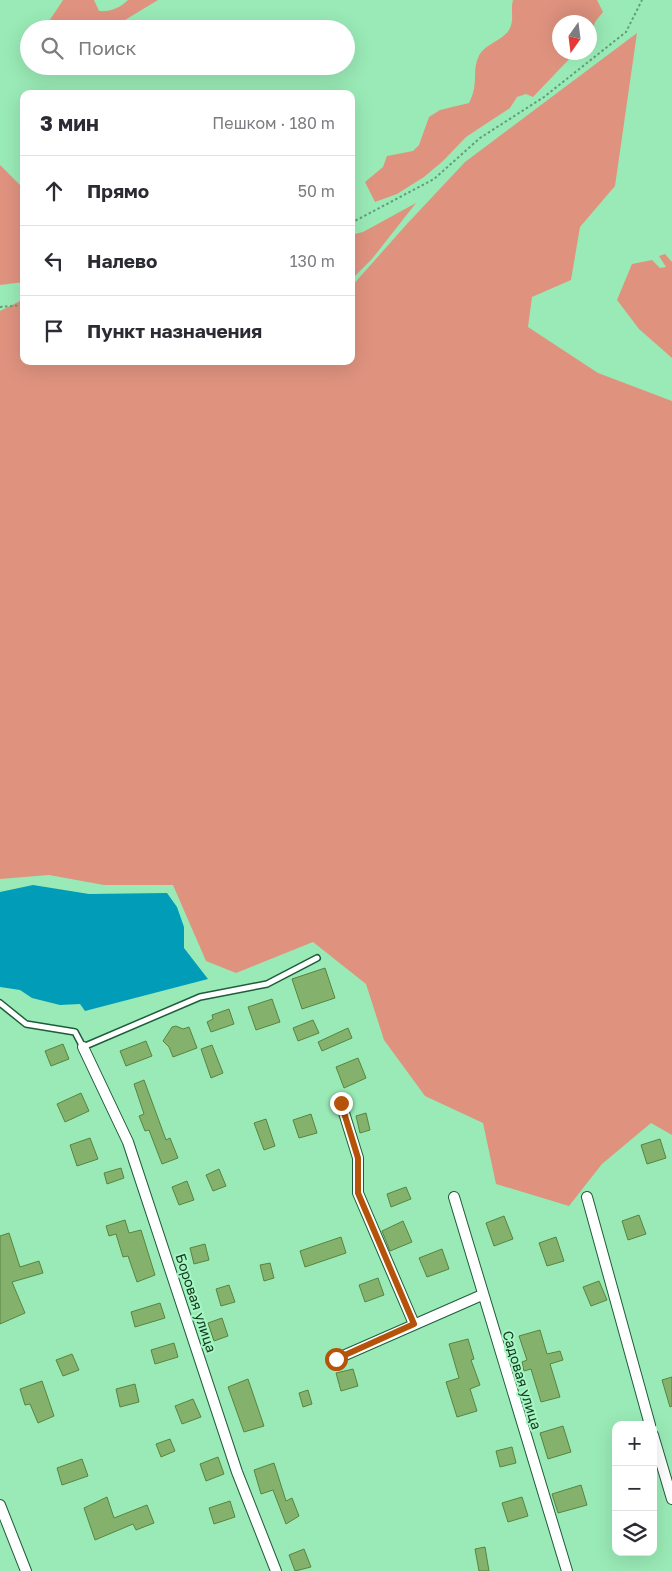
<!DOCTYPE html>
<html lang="ru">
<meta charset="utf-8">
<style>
:root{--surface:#fff;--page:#f7f7f7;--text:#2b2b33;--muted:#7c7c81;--line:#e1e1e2}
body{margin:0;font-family:"Golos Text",sans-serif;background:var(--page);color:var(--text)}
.controls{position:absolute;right:15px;bottom:15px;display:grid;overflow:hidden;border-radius:10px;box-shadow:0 5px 20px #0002}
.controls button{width:45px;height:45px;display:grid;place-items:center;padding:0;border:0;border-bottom:1px solid var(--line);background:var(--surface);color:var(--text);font:25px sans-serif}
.compass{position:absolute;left:552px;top:15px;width:45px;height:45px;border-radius:50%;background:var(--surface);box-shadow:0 5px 20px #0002;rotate:194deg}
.stop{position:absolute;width:15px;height:15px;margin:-11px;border:4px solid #b45309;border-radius:50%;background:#fff}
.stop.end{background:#b45309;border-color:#fff;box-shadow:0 1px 5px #0008}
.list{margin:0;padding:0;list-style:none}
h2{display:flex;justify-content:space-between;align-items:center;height:65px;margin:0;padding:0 20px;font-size:21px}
h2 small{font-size:16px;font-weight:400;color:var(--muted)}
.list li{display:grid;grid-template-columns:32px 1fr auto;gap:15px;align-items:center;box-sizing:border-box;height:70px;padding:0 20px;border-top:1px solid var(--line)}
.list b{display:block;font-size:19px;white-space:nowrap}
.list em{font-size:16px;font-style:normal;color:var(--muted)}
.icon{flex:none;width:28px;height:28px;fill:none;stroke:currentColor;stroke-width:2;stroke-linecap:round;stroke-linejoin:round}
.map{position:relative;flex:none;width:672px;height:1571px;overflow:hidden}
.search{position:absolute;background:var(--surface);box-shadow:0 5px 20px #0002;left:20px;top:20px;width:335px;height:55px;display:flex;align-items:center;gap:12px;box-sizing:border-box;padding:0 18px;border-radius:28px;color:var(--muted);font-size:19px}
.panel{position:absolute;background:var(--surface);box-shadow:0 5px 20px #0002;left:20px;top:90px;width:335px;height:275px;border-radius:10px}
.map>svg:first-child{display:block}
.green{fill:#df937f}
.water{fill:#019db8}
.building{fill:#84b26d;stroke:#588440}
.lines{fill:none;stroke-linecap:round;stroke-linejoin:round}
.lane-casing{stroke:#1e5d3a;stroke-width:8}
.street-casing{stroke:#1e5d3a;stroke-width:12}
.path{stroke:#619e78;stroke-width:2;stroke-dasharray:2.5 2.5;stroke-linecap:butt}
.lane{stroke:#fff;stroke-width:5}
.street{stroke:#fff;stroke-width:10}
.route{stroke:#b45309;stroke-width:6}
.labels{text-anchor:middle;stroke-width:4;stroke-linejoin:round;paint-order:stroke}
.street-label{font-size:14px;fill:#153723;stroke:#a6f8c3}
</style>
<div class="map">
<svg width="672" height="1571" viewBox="0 0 672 1571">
<rect width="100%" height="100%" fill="#99eab6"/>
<!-- green -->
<g class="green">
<path d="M 63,0 L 94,0 L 99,11 C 110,12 120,8 128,0 L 158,0 L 125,20 L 105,29 L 44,29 Z"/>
<path d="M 513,0 L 597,0 L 603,12 L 595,22 L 590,39 L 590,22 L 560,22 L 560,52 L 575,53 L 533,97 L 526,94 L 517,97 L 510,108 L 466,137 L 443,161 L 424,177 L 397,194 L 375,202 L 365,182 L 383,167 L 387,156 L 413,151 L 419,145 L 429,117 L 440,110 L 469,103 C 479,84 472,72 478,58 C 483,44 501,42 509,30 C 515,20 510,10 513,0 Z"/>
<polygon points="637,33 615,186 580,227 571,280 532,297 528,327 598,373 672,401 672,1135 651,1123 602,1164 569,1206 496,1184 483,1123 425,1096 384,1040 366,984 313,942 236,973 206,961 173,885 104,885 49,875 0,879 0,311 24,299 24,361 351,361 351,287 406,225 465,162"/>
<polygon points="0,165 24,189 24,282 0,285"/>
<polygon points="416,203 372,259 351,280 351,235 363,232"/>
<polygon points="665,254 672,262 672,358 639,329 617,300 632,264 652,260 660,268 666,267 659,256"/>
</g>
<!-- water -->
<polygon class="water" points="33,885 89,894 167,893 177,907 184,927 184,948 208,979 85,1011 80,1004 60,1005 32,998 20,990 0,987 0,892"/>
<!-- building -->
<g class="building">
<polygon points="325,968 335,998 302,1009 292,979"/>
<polygon points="272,999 280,1022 256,1030 248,1007"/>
<polygon points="229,1009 234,1024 211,1032 207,1022 213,1019 212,1015"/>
<polygon points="313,1020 319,1033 298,1041 293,1028"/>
<polygon points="176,1026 183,1029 189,1027 197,1048 173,1057 169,1047 163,1041 172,1027"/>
<polygon points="348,1028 352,1038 322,1051 318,1042"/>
<polygon points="146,1041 152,1056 126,1066 120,1051"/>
<polygon points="63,1044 69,1059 51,1066 45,1051"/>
<polygon points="212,1045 223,1073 211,1078 201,1049"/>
<polygon points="358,1058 366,1078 344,1088 336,1067"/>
<polygon points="144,1080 166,1140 170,1138 178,1158 162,1164 149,1130 145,1131 139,1116 144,1114 134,1084"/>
<polygon points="81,1093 89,1111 65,1122 57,1104"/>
<polygon points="366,1113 370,1130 360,1133 356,1116"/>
<polygon points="311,1114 317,1133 299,1138 293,1120"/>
<polygon points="266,1119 275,1146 264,1150 254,1123"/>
<polygon points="90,1138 98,1159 77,1166 70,1145"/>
<polygon points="660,1139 666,1158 647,1164 641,1145"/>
<polygon points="121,1168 124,1178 107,1184 104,1173"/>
<polygon points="219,1169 226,1186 213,1191 206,1175"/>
<polygon points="187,1181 194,1200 179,1205 172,1187"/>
<polygon points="406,1187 411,1199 391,1207 387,1194"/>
<polygon points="639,1215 646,1234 628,1240 622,1221"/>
<polygon points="504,1216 513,1239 494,1246 486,1223"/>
<polygon points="125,1220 129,1233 141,1230 155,1275 137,1282 128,1256 123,1257 116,1234 109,1236 106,1226"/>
<polygon points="403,1221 412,1242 390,1251 382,1231"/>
<polygon points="9,1233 20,1267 39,1261 43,1273 12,1282 25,1313 0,1324 0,1236"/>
<polygon points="341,1237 346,1253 305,1267 300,1251"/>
<polygon points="556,1237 564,1261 547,1266 539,1243"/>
<polygon points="205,1244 209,1260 194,1264 190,1248"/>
<polygon points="442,1249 449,1269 427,1277 419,1258"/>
<polygon points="270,1263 274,1278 264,1281 260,1265"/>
<polygon points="378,1278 384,1295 365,1302 359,1285"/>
<polygon points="599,1281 607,1300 591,1306 583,1287"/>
<polygon points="229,1285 235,1302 221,1306 216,1289"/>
<polygon points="160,1303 165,1318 135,1327 131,1312"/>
<polygon points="222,1318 228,1336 214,1341 208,1323"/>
<polygon points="540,1330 547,1354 560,1351 563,1360 550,1364 560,1397 541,1402 531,1369 524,1371 522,1362 527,1360 519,1336"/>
<polygon points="468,1339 474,1359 471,1360 480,1385 470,1389 477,1411 457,1417 446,1382 459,1378 449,1344"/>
<polygon points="174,1343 178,1357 155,1364 151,1350"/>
<polygon points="72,1354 79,1370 63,1376 56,1360"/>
<polygon points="353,1369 358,1386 341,1391 336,1373"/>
<polygon points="672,1377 672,1406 670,1407 662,1380"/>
<polygon points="248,1379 264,1426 244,1432 228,1387"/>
<polygon points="42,1381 54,1416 38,1423 30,1404 25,1405 20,1389"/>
<polygon points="135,1384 139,1402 120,1407 116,1389"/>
<polygon points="308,1390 312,1404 303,1407 299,1393"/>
<polygon points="193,1399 201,1417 182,1424 175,1406"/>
<polygon points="563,1426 571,1452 548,1459 540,1433"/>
<polygon points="170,1439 175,1451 161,1457 156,1444"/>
<polygon points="512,1447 516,1463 500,1467 496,1451"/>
<polygon points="218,1457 224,1474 206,1481 200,1464"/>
<polygon points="82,1459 88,1476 62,1485 57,1468"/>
<polygon points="274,1463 286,1501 292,1498 299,1516 286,1524 273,1490 261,1494 254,1470"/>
<polygon points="581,1485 587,1505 558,1513 552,1494"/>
<polygon points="107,1497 114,1518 147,1505 154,1523 136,1530 133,1524 95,1540 84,1508"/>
<polygon points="522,1497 528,1516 508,1522 502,1503"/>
<polygon points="230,1501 235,1517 214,1524 209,1508"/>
<polygon points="485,1547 489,1571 479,1571 475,1549"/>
<polygon points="304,1549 311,1567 295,1571 289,1555"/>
</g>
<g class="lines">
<!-- lane casing -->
<g class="lane-casing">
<polyline id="lane" points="0,1003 26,1024 75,1032 83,1047 200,997 267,984 317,958"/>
</g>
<!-- street casing -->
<g class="street-casing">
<g id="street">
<polyline points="83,1047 128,1142 237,1472 276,1571"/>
<polyline points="341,1103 358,1158 358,1193 414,1324"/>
<polyline points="454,1197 567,1571"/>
<polyline points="587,1197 650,1425"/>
<polyline points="336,1359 482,1295"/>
<polyline points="653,1435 672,1499"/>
<polyline points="0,1505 26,1571"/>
</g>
</g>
<!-- path -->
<g class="path">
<polyline points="351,223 434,179 480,138 544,97 626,32 642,0"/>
<polyline points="0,307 24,305"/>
</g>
<!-- lane -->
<use href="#lane" class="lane"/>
<!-- street -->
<use href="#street" class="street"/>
</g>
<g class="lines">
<!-- route -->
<polyline class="route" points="336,1359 414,1324 358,1193 358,1158 341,1103"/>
</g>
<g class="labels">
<!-- street labels -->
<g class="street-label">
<text transform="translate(196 1303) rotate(72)" y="5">Боровая улица</text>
<text transform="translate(522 1380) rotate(73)" y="5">Садовая улица</text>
</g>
</g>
</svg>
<div class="controls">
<button>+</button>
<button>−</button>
<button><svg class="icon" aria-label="layers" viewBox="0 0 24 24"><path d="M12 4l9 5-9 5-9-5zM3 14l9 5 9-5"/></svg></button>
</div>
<svg class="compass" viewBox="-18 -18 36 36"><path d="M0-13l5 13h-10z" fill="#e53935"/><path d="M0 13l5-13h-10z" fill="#7c7c81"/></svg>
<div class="stop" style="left:336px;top:1359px"></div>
<div class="stop end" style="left:341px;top:1103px"></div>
<div class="search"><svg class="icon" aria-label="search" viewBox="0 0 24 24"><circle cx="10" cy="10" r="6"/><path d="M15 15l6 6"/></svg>Поиск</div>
<section class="panel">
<h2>3 мин<small>Пешком · 180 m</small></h2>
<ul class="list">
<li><svg class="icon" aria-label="ahead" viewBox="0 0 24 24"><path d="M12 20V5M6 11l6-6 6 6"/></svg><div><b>Прямо</b></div><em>50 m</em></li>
<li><svg class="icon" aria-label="left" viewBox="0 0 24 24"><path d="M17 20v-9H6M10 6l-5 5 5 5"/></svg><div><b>Налево</b></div><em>130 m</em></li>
<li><svg class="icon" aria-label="arrive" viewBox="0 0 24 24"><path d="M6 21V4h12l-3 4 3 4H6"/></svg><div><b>Пункт назначения</b></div></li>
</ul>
</section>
</div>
